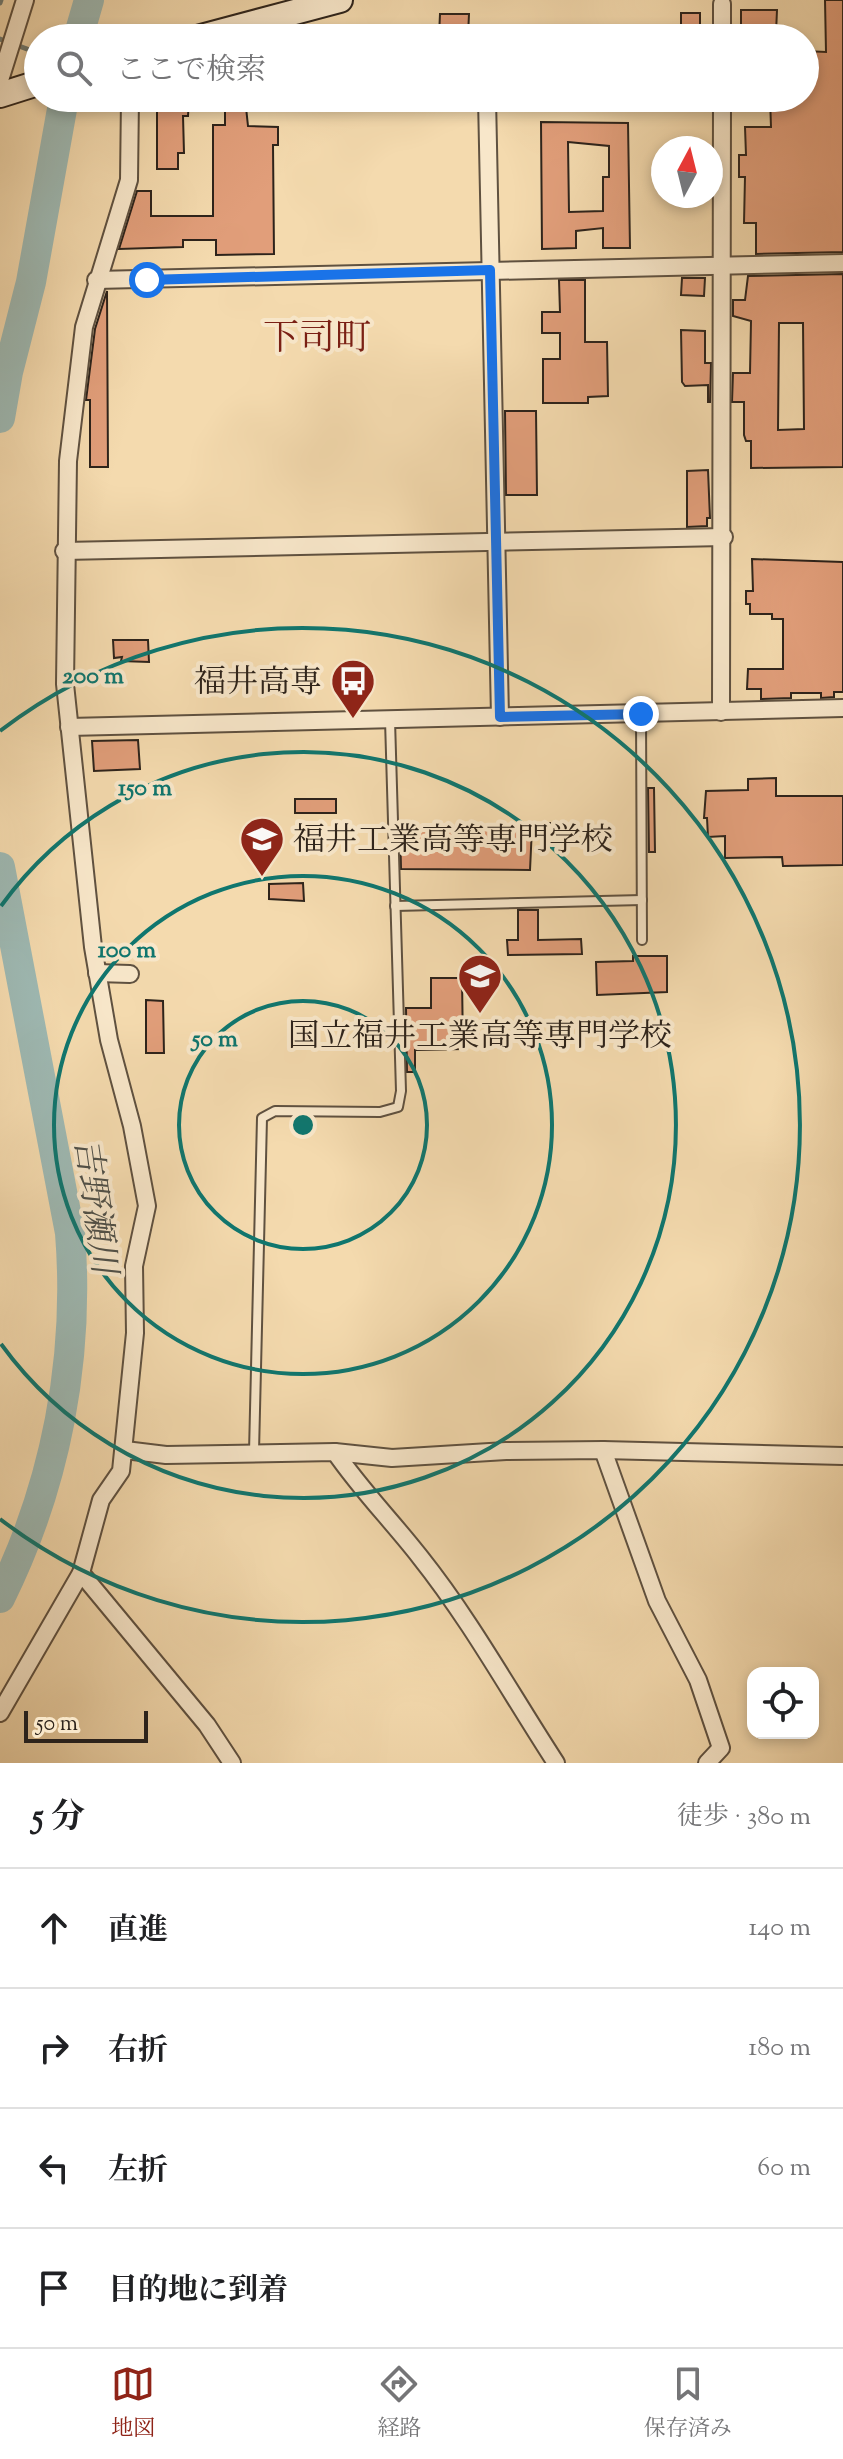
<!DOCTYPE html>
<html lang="ja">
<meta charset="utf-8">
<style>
:root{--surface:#fff;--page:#f2f2f2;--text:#202124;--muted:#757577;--line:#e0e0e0;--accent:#8f2418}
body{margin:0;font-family:"Sorts Mill Goudy","Noto Serif JP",serif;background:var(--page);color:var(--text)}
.controls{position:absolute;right:24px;bottom:24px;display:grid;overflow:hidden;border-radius:16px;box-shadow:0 4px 12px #0003}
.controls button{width:72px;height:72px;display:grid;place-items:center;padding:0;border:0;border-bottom:2px solid var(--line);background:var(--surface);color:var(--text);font:40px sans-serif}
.compass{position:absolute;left:651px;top:136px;width:72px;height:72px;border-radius:50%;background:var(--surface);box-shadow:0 4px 12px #0003;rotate:7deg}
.scale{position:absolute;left:24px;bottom:20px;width:124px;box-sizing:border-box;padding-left:8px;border:4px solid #2d231b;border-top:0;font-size:22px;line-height:28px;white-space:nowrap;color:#2d231b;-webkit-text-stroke:6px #f8e7ca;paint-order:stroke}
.stop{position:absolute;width:24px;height:24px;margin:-18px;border:6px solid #1a73e8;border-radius:50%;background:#fff}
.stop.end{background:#1a73e8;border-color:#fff;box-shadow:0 2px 8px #0008}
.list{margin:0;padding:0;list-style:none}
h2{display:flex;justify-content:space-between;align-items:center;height:104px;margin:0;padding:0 32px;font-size:34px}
h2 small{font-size:26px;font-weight:400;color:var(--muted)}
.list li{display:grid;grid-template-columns:52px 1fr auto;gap:24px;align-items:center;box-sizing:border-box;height:120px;padding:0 32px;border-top:2px solid var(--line)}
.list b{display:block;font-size:30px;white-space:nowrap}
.list em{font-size:26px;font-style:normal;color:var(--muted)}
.icon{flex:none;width:44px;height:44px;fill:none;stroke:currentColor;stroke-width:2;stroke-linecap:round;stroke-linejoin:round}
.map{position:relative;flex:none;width:843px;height:1763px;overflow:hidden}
.search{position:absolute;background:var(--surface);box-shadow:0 4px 12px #0003;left:24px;right:24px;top:24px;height:88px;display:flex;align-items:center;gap:20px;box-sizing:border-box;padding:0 28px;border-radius:44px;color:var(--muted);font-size:30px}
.sheet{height:584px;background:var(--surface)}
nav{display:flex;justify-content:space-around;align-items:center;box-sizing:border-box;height:112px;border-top:2px solid var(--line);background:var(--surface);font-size:22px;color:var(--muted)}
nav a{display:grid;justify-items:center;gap:4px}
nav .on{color:var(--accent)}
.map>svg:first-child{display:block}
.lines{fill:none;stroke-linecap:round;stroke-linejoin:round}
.stream{stroke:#717d76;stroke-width:5}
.river{stroke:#9eb9b3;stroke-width:30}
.building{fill:#e19e7a;stroke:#2d231b;stroke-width:2;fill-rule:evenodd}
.service-casing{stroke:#5f5140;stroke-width:12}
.minor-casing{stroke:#5f5140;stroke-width:20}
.secondary-casing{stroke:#2d231b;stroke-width:28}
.service{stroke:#f8e7ca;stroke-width:8}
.minor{stroke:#f8e7ca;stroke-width:16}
.secondary{stroke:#f8e7ca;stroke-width:24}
.route{stroke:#1a73e8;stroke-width:10}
.ring{fill:none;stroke:#0f766e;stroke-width:4}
.labels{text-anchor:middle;stroke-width:8;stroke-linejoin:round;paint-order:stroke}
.poi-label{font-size:32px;fill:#2d231b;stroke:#f8e7ca;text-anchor:end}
.water-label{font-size:34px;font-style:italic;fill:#4f5049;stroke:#f8e7ca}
.quarter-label{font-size:36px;fill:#7a1f14;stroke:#f8e7ca}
.centre{fill:#0f766e;stroke:#f8e7ca;stroke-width:4}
.ring-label{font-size:24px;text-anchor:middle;font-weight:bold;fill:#0f766e;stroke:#f8e7ca;stroke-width:8;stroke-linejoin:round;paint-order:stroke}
</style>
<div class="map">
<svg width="843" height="1763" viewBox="0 0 843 1763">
<rect width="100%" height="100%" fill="#f4daae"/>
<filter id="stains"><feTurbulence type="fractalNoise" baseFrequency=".0025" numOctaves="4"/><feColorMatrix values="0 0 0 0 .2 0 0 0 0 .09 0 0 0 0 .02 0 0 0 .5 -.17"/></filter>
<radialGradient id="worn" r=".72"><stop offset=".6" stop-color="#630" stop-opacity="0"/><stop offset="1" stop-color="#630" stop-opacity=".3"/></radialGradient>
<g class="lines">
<!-- stream -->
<g class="stream">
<polyline points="0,3 1,0"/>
<polyline points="0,39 38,53"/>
</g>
<!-- river -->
<g class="river">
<polyline points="78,38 89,0"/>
<polyline points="0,418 8,372 31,282 64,98"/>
<path d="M 0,867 L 70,1233 C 80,1359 56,1485 0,1598"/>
</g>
</g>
<!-- building -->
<g class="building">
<polygon points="825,0 843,0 843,252 756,254 756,223 744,223 745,177 739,177 739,155 746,155 745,127 771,127 770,98 805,98 805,51 826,52"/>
<polygon points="741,10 777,10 776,33 741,33"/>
<rect x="681" y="13" width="19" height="21"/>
<polygon points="440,14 469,14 468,36 439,36"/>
<polygon points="157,98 189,98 188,116 183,116 184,153 178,153 178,169 157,169"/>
<polygon points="225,98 245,98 248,126 278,127 278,145 273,145 274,254 216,255 216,240 183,240 183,247 119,249 137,191 151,191 151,216 213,216 213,125 225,125"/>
<path d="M 541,122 L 628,123 L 630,248 L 603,248 L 603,228 L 576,231 L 576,248 L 542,249 ZM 568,142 L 609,146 L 609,177 L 603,177 L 603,211 L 569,212 Z"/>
<path d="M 843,274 L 843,467 L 751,468 L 751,441 L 746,441 L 744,435 L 744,402 L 732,402 L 733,373 L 750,373 L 751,321 L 733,316 L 733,300 L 745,300 L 748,276 ZM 779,323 L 803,323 L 804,429 L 778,430 Z"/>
<polygon points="682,278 705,278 704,296 681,295"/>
<polygon points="559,280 585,280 585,342 607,342 608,396 588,397 588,403 543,403 543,359 560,359 560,333 542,333 542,312 560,312"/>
<polygon points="107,291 108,467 90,467 90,400 86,400 95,329"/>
<polygon points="681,330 705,331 705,363 711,363 710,402 708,402 708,385 685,386 682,382"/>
<polygon points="505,411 536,411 537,495 506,495"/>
<polygon points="708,470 710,518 707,518 707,526 687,527 687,471"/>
<polygon points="752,559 843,562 843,692 834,692 834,697 821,698 821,693 791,693 791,698 761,699 761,689 747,689 748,669 783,669 783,619 772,619 772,614 750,614 750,604 746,604 746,591 753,591"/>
<polygon points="113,640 148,640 149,662 121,661 122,657 114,658"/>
<polygon points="138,740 140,769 94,771 92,741"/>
<polygon points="776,778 776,796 843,796 843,865 783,866 782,857 725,858 725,836 708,837 707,818 704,818 706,791 748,790 748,779"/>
<polygon points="648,788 654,788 655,852 649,852"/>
<rect x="295" y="799" width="41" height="14"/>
<polygon points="550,823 551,837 535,837 534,824"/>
<polygon points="400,826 532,827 530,870 401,869"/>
<polygon points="303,883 304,901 269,899 269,884"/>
<polygon points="518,910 538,910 538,940 581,939 582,954 508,955 507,940 518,940"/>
<polygon points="633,956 667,956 667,992 597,995 596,962 633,961"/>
<polygon points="431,978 462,978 463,1049 415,1050 415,1072 407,1072 406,1008 431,1008"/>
<polygon points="146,1000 163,1001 164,1053 146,1053"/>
</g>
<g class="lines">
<!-- service casing -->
<g class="service-casing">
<g id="service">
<polyline points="641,714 642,940"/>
<polyline points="395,906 642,900"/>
<polyline points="254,1452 262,1118 275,1111 380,1112 398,1107 401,1091 390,720"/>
</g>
</g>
<!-- minor casing -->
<g class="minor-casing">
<g id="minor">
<polyline points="722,38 722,4"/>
<polyline points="0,80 25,0"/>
<polyline points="487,98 500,717"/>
<polyline points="96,280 843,263"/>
<polyline points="64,551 724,537"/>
<polyline points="721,712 722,98"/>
<polyline points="69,727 843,708"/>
<polyline points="97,973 130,974"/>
<polyline points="125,1450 166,1455 335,1452 392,1458 506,1451 603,1450 843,1456"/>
<polyline points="603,1450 657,1601 698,1680 721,1748 707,1763"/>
<path d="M 335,1452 C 361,1490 392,1521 420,1557 C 471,1621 511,1694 556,1763"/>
<polyline points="81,1573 207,1725 232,1763"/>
<polyline points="0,1713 81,1573 101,1500 121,1471 135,1333 134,1266 147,1206 132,1126 109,1040 93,947 65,684 68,461 84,327 129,180 130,98"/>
</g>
</g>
<!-- secondary casing -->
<g class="secondary-casing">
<g id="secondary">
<polyline points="197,38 340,0"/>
<polyline points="0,95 38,83"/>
</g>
</g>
<!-- service -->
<use href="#service" class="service"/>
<!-- minor -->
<use href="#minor" class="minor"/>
<!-- secondary -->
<use href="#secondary" class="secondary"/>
</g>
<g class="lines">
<!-- route -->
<polyline class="route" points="147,280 490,270 500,717 641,714"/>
</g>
<!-- distance rings -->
<g class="ring">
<circle cx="303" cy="1125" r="124"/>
<circle cx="303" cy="1125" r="249"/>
<path d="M1 906A373 373 0 1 1 1 1344"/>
<path d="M0 731A497 497 0 1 1 0 1519"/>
</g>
<!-- icons -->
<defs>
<g id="bus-pin" transform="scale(2.3)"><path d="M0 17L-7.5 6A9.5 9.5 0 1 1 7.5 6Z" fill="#8f2418" stroke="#f8e7ca"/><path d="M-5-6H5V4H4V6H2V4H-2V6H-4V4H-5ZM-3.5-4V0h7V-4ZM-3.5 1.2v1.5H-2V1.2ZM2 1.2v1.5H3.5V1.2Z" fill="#fff"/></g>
<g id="university-pin" transform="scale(2.3)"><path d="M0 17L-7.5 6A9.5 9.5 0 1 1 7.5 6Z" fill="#8f2418" stroke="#f8e7ca"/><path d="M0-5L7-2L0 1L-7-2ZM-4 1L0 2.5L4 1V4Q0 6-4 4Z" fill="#fff"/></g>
</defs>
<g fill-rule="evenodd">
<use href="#bus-pin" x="353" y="681"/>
<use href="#university-pin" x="262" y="839"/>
<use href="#university-pin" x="480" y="976"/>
</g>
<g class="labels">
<!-- poi labels -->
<g class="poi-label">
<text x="322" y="692">福井高専</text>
<text x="293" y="850" text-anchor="start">福井工業高等専門学校</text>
<text x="480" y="1046" text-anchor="middle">国立福井工業高等専門学校</text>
</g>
<!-- water labels -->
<g class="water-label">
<text transform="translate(97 1206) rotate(82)" y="12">吉野瀬川</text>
</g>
<!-- quarter labels -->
<g class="quarter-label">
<text x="317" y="349">下司町</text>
</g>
</g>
<circle cx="303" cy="1125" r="12" class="centre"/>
<g class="ring-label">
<text x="93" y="683">200 m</text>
<text x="145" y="795">150 m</text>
<text x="127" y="957">100 m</text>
<text x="215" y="1046">50 m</text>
</g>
<rect width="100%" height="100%" filter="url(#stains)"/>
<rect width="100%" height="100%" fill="url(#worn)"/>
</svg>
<div class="controls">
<button><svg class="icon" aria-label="locate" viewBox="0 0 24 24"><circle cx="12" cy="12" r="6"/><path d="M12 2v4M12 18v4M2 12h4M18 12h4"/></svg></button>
</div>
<svg class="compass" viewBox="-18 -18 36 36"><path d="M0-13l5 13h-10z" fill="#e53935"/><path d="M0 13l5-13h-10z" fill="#757577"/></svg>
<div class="scale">50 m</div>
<div class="stop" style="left:147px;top:280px"></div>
<div class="stop end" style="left:641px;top:714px"></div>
<div class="search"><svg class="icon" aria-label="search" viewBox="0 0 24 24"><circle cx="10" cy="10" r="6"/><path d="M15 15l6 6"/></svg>ここで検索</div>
</div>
<section class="sheet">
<h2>5 分<small>徒歩 · 380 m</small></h2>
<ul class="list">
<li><svg class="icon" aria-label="ahead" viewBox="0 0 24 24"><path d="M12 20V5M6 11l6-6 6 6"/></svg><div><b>直進</b></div><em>140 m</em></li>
<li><svg class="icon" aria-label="right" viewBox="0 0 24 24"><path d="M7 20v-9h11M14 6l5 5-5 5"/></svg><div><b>右折</b></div><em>180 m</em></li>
<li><svg class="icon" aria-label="left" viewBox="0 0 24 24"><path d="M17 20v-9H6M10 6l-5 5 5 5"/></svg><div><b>左折</b></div><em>60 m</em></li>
<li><svg class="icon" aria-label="arrive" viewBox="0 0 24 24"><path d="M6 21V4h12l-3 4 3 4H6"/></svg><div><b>目的地に到着</b></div></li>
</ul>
</section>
<nav>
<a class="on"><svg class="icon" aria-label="map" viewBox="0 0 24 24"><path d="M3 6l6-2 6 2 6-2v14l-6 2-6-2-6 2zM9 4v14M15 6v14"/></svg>地図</a>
<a><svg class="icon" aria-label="directions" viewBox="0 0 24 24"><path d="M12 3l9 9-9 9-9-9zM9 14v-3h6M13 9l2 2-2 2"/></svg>経路</a>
<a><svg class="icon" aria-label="saved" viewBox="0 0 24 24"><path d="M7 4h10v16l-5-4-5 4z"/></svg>保存済み</a>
</nav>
